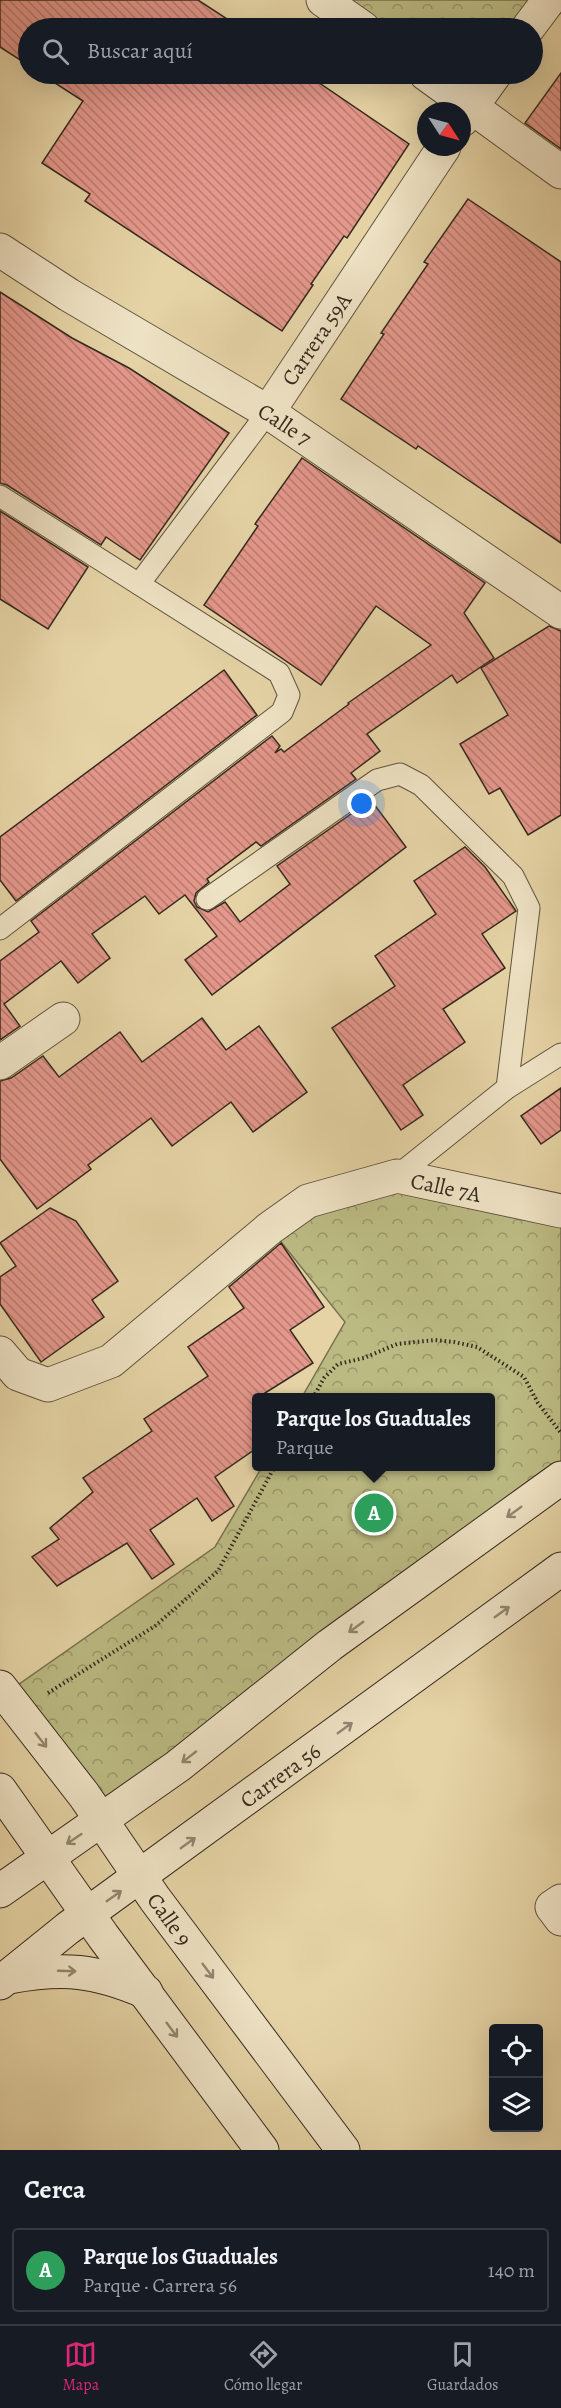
<!DOCTYPE html>
<html lang="es">
<meta charset="utf-8">
<style>
:root{--surface:#171b24;--page:#20242c;--text:#f1f3f6;--muted:#9ea1a6;--line:#363941;--accent:#db2777}
body{margin:0;font-family:Alegreya,serif;background:var(--page);color:var(--text)}
.controls{position:absolute;right:18px;bottom:18px;display:grid;overflow:hidden;border-radius:6px;box-shadow:0 6px 24px #0002}
.controls button{width:54px;height:54px;display:grid;place-items:center;padding:0;border:0;border-bottom:2px solid var(--line);background:var(--surface);color:var(--text);font:30px sans-serif}
.compass{position:absolute;left:417px;top:102px;width:54px;height:54px;border-radius:50%;background:var(--surface);box-shadow:0 6px 24px #0002;rotate:126deg}
.you{position:absolute;left:362px;top:804px;width:21px;height:21px;margin:-15px;border:4px solid #fff;border-radius:50%;background:#1a73e8;box-shadow:0 0 0 9px #1a73e833}
.badge{display:grid;place-items:center;width:39px;height:39px;border-radius:50%;background:var(--accent);color:#fff;font-size:20px;font-weight:700}
.pin{position:absolute;translate:-50% -50%;border:3px solid #fff;box-shadow:0 2px 6px #0006}
.popup{position:absolute;left:252px;top:1393px;width:243px;height:78px;box-sizing:border-box;display:grid;place-content:center;border-radius:6px;background:var(--surface);filter:drop-shadow(0 2px 4px #0005);font-size:20px;white-space:nowrap;color:var(--muted)}
.popup b{font-size:22px;color:var(--text)}
.popup::after{content:'';position:absolute;left:50%;top:100%;margin-left:-12px;border:12px solid transparent;border-top-color:var(--surface)}
.list{margin:0;padding:0;list-style:none}
h2{display:flex;justify-content:space-between;align-items:center;height:78px;margin:0;padding:0 24px;font-size:26px}
h2 small{font-size:20px;font-weight:400;color:var(--muted)}
.list li{display:grid;grid-template-columns:39px 1fr auto;gap:18px;align-items:center;box-sizing:border-box;height:84px;margin:0 12px 12px;padding:0 12px;border:2px solid var(--line);border-radius:6px}
.list b{display:block;font-size:22px;white-space:nowrap}
.list p{margin:0;font-size:20px;white-space:nowrap;color:var(--muted)}
.list em{font-size:20px;font-style:normal;color:var(--muted)}
.icon{flex:none;width:33px;height:33px;fill:none;stroke:currentColor;stroke-width:2;stroke-linecap:round;stroke-linejoin:round}
.map{position:relative;flex:none;width:561px;height:2150px;overflow:hidden}
.search{position:absolute;background:var(--surface);box-shadow:0 6px 24px #0002;left:18px;right:18px;top:18px;height:66px;display:flex;align-items:center;gap:15px;box-sizing:border-box;padding:0 21px;border-radius:33px;color:var(--muted);font-size:22px}
.sheet{height:174px;background:var(--surface)}
nav{display:flex;justify-content:space-around;align-items:center;box-sizing:border-box;height:84px;border-top:2px solid var(--line);background:var(--surface);font-size:16px;color:var(--muted)}
nav a{display:grid;justify-items:center;gap:3px}
nav .on{color:var(--accent)}
.map>svg:first-child{display:block}
.park{fill:url(#park-crowns);stroke:#787250;stroke-width:1.5}
.building{fill:url(#building-back-hatch);stroke:#352a1e;stroke-width:1.5}
.lines{fill:none;stroke-linecap:round;stroke-linejoin:round}
.lane-casing{stroke:#615440;stroke-width:23}
.street-casing{stroke:#615440;stroke-width:35}
.secondary-casing{stroke:#352a1e;stroke-width:35}
.path{stroke:#352a1e;stroke-width:4;stroke-dasharray:1.5 3;stroke-linecap:butt}
.lane{stroke:#eee2c4;stroke-width:21}
.street{stroke:#eee2c4;stroke-width:33}
.secondary{stroke:#eee2c4;stroke-width:33}
.oneway{stroke:#928671}
.labels{text-anchor:middle;stroke-width:5;stroke-linejoin:round;paint-order:stroke}
.street-label{font-size:22px;fill:#352a1e;stroke:#eee2c4}
</style>
<div class="map">
<svg width="561" height="2150" viewBox="0 0 561 2150">
<defs>
<pattern id="park-crowns" width="20" height="18" patternUnits="userSpaceOnUse" patternTransform="scale(1.5)"><rect width="20" height="18" fill="#bbba82"/><path d="M2 6a3 3 0 1 1 6 0M12 15a3 3 0 1 1 6 0" fill="none" stroke="#99976a"/></pattern>
<pattern id="building-back-hatch" width="6" height="6" patternUnits="userSpaceOnUse" patternTransform="scale(1.5)"><rect width="6" height="6" fill="#e4978b"/><path d="M-1 5l2 2M0 0l6 6M5-1l2 2" fill="none" stroke="#ba7b71"/></pattern>
</defs>
<rect width="100%" height="100%" fill="#e5d3a5"/>
<filter id="stains"><feTurbulence type="fractalNoise" baseFrequency=".00333" numOctaves="4"/><feColorMatrix values="0 0 0 0 .2 0 0 0 0 .09 0 0 0 0 .02 0 0 0 .5 -.17"/></filter>
<radialGradient id="worn" r=".72"><stop offset=".6" stop-color="#630" stop-opacity="0"/><stop offset="1" stop-color="#630" stop-opacity=".3"/></radialGradient>
<!-- park -->
<g class="park">
<polygon points="323,0 549,0 528,28 363,28"/>
<polygon points="397,1176 561,1211 561,1478 101,1821 5,1694 215,1547 262,1467 491,1466 491,1398 302,1397 345,1322 270,1228"/>
</g>
<!-- building -->
<g class="building">
<polygon points="0,0 198,0 241,28 28,28 28,65 0,47"/>
<polygon points="561,73 561,149 525,123"/>
<polygon points="41,74 306,74 409,144 347,238 344,236 311,284 313,285 282,331 85,201 90,194 42,163 83,101"/>
<polygon points="468,199 561,262 561,543 418,446 416,449 341,399 384,334 381,333 428,264 424,262"/>
<polygon points="0,292 72,338 129,368 229,433 140,560 106,537 101,545 7,485 0,483"/>
<polygon points="302,458 485,583 464,613 494,658 457,683 452,675 367,734 380,751 351,773 356,779 261,846 256,842 207,879 209,882 196,893 194,901 197,907 208,912 225,902 240,922 290,884 277,866 371,800 406,847 212,995 185,960 217,936 185,895 159,914 145,896 92,934 110,958 78,983 61,961 4,1004 20,1026 0,1040 0,961 39,932 31,921 272,736 280,746 275,753 281,749 284,752 349,704 348,703 431,645 376,606 321,685 204,605 258,526 255,524"/>
<polygon points="0,511 88,567 48,629 0,599"/>
<polygon points="549,626 561,631 561,815 528,835 500,788 489,794 460,744 508,715 481,668"/>
<polygon points="224,670 257,715 16,901 0,880 0,837"/>
<polygon points="465,847 485,867 516,911 482,934 505,968 443,1009 465,1042 403,1085 423,1115 401,1130 332,1028 395,986 375,956 436,914 414,881"/>
<polygon points="202,1018 226,1050 259,1026 307,1092 253,1132 231,1102 172,1146 151,1118 88,1165 91,1169 37,1209 0,1159 0,1081 11,1078 43,1056 59,1077 120,1032 142,1062"/>
<polygon points="561,1088 561,1130 541,1144 521,1116"/>
<polygon points="50,1208 76,1221 118,1281 92,1300 104,1317 41,1362 0,1304 0,1277 16,1266 0,1243"/>
<polygon points="281,1243 324,1307 290,1330 313,1363 257,1398 257,1448 215,1477 234,1506 212,1521 197,1498 150,1530 174,1564 152,1579 127,1543 57,1586 32,1557 59,1539 50,1528 93,1492 83,1478 152,1431 144,1419 208,1376 188,1347 244,1308 229,1287"/>
</g>
<g class="lines">
<!-- lane casing -->
<g class="lane-casing">
<g id="lane">
<polyline points="0,496 279,673 289,695 282,712 0,929"/>
<polyline points="139,584 268,412"/>
<polyline points="207,899 377,780 400,774 421,785 513,876 529,908 507,1088"/>
<polyline points="397,1176 507,1088 561,1054"/>
</g>
</g>
<!-- street casing -->
<g class="street-casing">
<g id="street">
<polyline points="323,0 363,28"/>
<polyline points="528,28 549,0"/>
<polyline points="426,74 561,172"/>
<polyline points="462,120 495,74"/>
<polyline points="0,250 69,295 268,412 561,612"/>
<polyline points="268,412 444,147"/>
<polyline points="0,1063 63,1019"/>
<polyline points="0,1353 18,1374 48,1385 111,1361 270,1228 308,1201 397,1176 561,1211"/>
<polyline points="561,1901 552,1907 561,1919"/>
</g>
</g>
<!-- secondary casing -->
<g class="secondary-casing">
<g id="secondary">
<polyline points="0,1687 84,1795 155,1899 343,2150"/>
<polyline points="0,1790 103,1936 262,2150"/>
<polyline points="0,1891 178,1766 330,1645 561,1478"/>
<path d="M 9,1977 C 64,1967 95,1970 146,1992"/>
<polyline points="0,1983 68,1928 561,1569"/>
</g>
</g>
<!-- path -->
<g class="path">
<polyline points="313,1398 324,1378 338,1364 364,1358 397,1344 435,1340 454,1342 477,1347 524,1377 538,1403 561,1433"/>
<polyline points="48,1693 155,1626 218,1571 275,1466"/>
</g>
<!-- lane -->
<use href="#lane" class="lane"/>
<!-- street -->
<use href="#street" class="street"/>
<!-- secondary -->
<use href="#secondary" class="secondary"/>
</g>
<!-- one-way arrows -->
<defs><path id="oneway-shaft" d="M-6 0H5M1.5-3L5.5 0L1.5 3" fill="none" stroke-width="1.6" stroke-linecap="round" stroke-linejoin="round" transform="scale(1.5)"/></defs>
<g class="oneway">
<use href="#oneway-shaft" transform="translate(514 1512) rotate(144)"/>
<use href="#oneway-shaft" transform="translate(502 1612) rotate(-36)"/>
<use href="#oneway-shaft" transform="translate(356 1627) rotate(144)"/>
<use href="#oneway-shaft" transform="translate(345 1728) rotate(-36)"/>
<use href="#oneway-shaft" transform="translate(41 1740) rotate(52)"/>
<use href="#oneway-shaft" transform="translate(189 1757) rotate(142)"/>
<use href="#oneway-shaft" transform="translate(74 1839) rotate(146)"/>
<use href="#oneway-shaft" transform="translate(188 1843) rotate(-36)"/>
<use href="#oneway-shaft" transform="translate(114 1896) rotate(-35)"/>
<use href="#oneway-shaft" transform="translate(67 1971) rotate(2)"/>
<use href="#oneway-shaft" transform="translate(208 1971) rotate(53)"/>
<use href="#oneway-shaft" transform="translate(172 2030) rotate(53)"/>
</g>
<g class="labels">
<!-- street labels -->
<g class="street-label">
<text transform="translate(316 339) rotate(-56)" y="8">Carrera 59A</text>
<text transform="translate(285 424) rotate(33)" y="8">Calle 7</text>
<text transform="translate(446 1187) rotate(12)" y="8">Calle 7A</text>
<text transform="translate(280 1775) rotate(-36)" y="8">Carrera 56</text>
<text transform="translate(170 1919) rotate(54)" y="8">Calle 9</text>
</g>
</g>
<rect width="100%" height="100%" filter="url(#stains)"/>
<rect width="100%" height="100%" fill="url(#worn)"/>
</svg>
<div class="controls">
<button><svg class="icon" aria-label="locate" viewBox="0 0 24 24"><circle cx="12" cy="12" r="6"/><path d="M12 2v4M12 18v4M2 12h4M18 12h4"/></svg></button>
<button><svg class="icon" aria-label="layers" viewBox="0 0 24 24"><path d="M12 4l9 5-9 5-9-5zM3 14l9 5 9-5"/></svg></button>
</div>
<svg class="compass" viewBox="-18 -18 36 36"><path d="M0-13l5 13h-10z" fill="#e53935"/><path d="M0 13l5-13h-10z" fill="#9ea1a6"/></svg>
<div class="you"></div>
<div class="pin badge" style="left:374px;top:1513px;background:#2e9e5b">A</div>
<div class="popup"><b>Parque los Guaduales</b>Parque</div>
<div class="search"><svg class="icon" aria-label="search" viewBox="0 0 24 24"><circle cx="10" cy="10" r="6"/><path d="M15 15l6 6"/></svg>Buscar aquí</div>
</div>
<section class="sheet">
<h2>Cerca<small></small></h2>
<ul class="list">
<li><span class="badge" style="background:#2e9e5b">A</span><div><b>Parque los Guaduales</b><p>Parque · Carrera 56</p></div><em>140 m</em></li>
</ul>
</section>
<nav>
<a class="on"><svg class="icon" aria-label="map" viewBox="0 0 24 24"><path d="M3 6l6-2 6 2 6-2v14l-6 2-6-2-6 2zM9 4v14M15 6v14"/></svg>Mapa</a>
<a><svg class="icon" aria-label="directions" viewBox="0 0 24 24"><path d="M12 3l9 9-9 9-9-9zM9 14v-3h6M13 9l2 2-2 2"/></svg>Cómo llegar</a>
<a><svg class="icon" aria-label="saved" viewBox="0 0 24 24"><path d="M7 4h10v16l-5-4-5 4z"/></svg>Guardados</a>
</nav>
